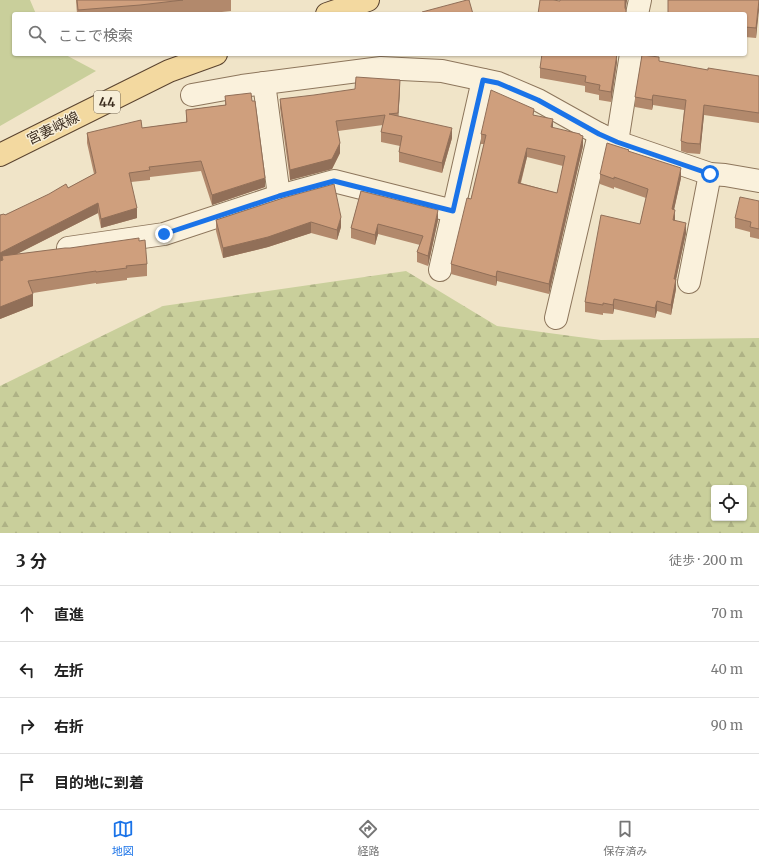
<!DOCTYPE html>
<html lang="ja">
<meta charset="utf-8">
<style>
:root{--surface:#fff;--page:#f6f6f6;--text:#222;--muted:#767676;--line:#e0e0e0;--accent:#1a73e8}
body{margin:0;font-family:Merriweather,"Noto Sans JP",serif;background:var(--page);color:var(--text)}
.controls{position:absolute;right:12px;bottom:12px;display:grid;overflow:hidden;border-radius:4px;box-shadow:0 1px 3px #0004}
.controls button{width:36px;height:36px;display:grid;place-items:center;padding:0;border:0;border-bottom:1px solid var(--line);background:var(--surface);color:var(--text);font:20px sans-serif}
.stop{position:absolute;width:12px;height:12px;margin:-9px;border:3px solid #1a73e8;border-radius:50%;background:#fff}
.stop.end{background:#1a73e8;border-color:#fff;box-shadow:0 1px 4px #0008}
.list{margin:0;padding:0;list-style:none}
h2{display:flex;justify-content:space-between;align-items:center;height:52px;margin:0;padding:0 16px;font-size:17px}
h2 small{font-size:13px;font-weight:400;color:var(--muted)}
.list li{display:grid;grid-template-columns:26px 1fr auto;gap:12px;align-items:center;box-sizing:border-box;height:56px;padding:0 16px;border-top:1px solid var(--line)}
.list b{display:block;font-size:15px;white-space:nowrap}
.list em{font-size:13px;font-style:normal;color:var(--muted)}
.icon{flex:none;width:22px;height:22px;fill:none;stroke:currentColor;stroke-width:2;stroke-linecap:round;stroke-linejoin:round}
.map{position:relative;flex:none;width:759px;height:533px;overflow:hidden}
.search{position:absolute;background:var(--surface);box-shadow:0 1px 3px #0004;left:12px;right:12px;top:12px;height:44px;display:flex;align-items:center;gap:10px;box-sizing:border-box;padding:0 14px;border-radius:4px;color:var(--muted);font-size:15px}
.sheet{height:276px;background:var(--surface)}
nav{display:flex;justify-content:space-around;align-items:center;box-sizing:border-box;height:56px;border-top:1px solid var(--line);background:var(--surface);font-size:11px;color:var(--muted)}
nav a{display:grid;justify-items:center;gap:2px}
nav .on{color:var(--accent)}
.map>svg:first-child{display:block}
.forest{fill:url(#forest-firs);fill-rule:evenodd}
.park{fill:#c9cf9b}
.lines{fill:none;stroke-linecap:round;stroke-linejoin:round}
.minor-casing{stroke:#8d765c;stroke-width:24}
.major-casing{stroke:#5b4430;stroke-width:24}
.minor{stroke:#faf1dc;stroke-width:22}
.major{stroke:#f3d9a0;stroke-width:22}
.wall{fill:#b2896c;fill-rule:evenodd}
.shaded-wall{fill:#916f58}
.building{fill:#cf9f7d;stroke:#916f58;fill-rule:evenodd}
.route{stroke:#1a73e8;stroke-width:5}
.labels{text-anchor:middle;stroke-width:3;stroke-linejoin:round;paint-order:stroke}
.shield{fill:#f7eed8;stroke:#756857;stroke-width:1}
.shield-label{font-size:13px;font-weight:bold;fill:#3d2e20}
.street-label{font-size:14px;fill:#3d2e20;stroke:#f7eed8}
</style>
<div class="map">
<svg width="759" height="533" viewBox="0 0 759 533">
<defs>
<pattern id="forest-firs" width="22" height="20" patternUnits="userSpaceOnUse"><rect width="22" height="20" fill="#c9cf9b"/><path d="M5 1l3.5 6h-7zM16 11l3.5 6h-7z" fill="#aeb285"/></pattern>
</defs>
<rect width="100%" height="100%" fill="#f0e4c8"/>
<!-- forest -->
<path class="forest" d="M 406,271 L 497,326 L 601,340 L 759,338 L 759,533 L 0,533 L 0,386 L 163,306 ZM 714,488 L 744,488 L 744,518 L 714,518 Z"/>
<!-- park -->
<polygon class="park" points="0,0 30,0 36,14 14,14 14,54 64,54 96,71 0,126"/>
<g class="lines">
<!-- minor casing -->
<g class="minor-casing">
<g id="minor">
<polyline points="637,14 640,0"/>
<polyline points="264,83 279,196"/>
<polyline points="192,95 242,86 381,68 442,71 498,83 538,100 599,134 617,142 710,174 725,175 759,181"/>
<polyline points="617,142 631,54"/>
<polyline points="68,248 164,234 279,196 334,181 453,211"/>
<polyline points="440,270 483,80"/>
<polyline points="689,282 710,174"/>
<polyline points="556,318 599,134"/>
</g>
</g>
<!-- major casing -->
<g class="major-casing">
<g id="major">
<polyline points="327,14 368,0"/>
<polyline points="0,155 169,71 216,54"/>
</g>
</g>
<!-- minor -->
<use href="#minor" class="minor"/>
<!-- major -->
<use href="#major" class="major"/>
</g>
<!-- wall -->
<g class="wall">
<polygon points="76,0 231,0 231,11 203,14 77,14"/>
<polygon points="759,0 756,38 745,37 745,14"/>
<polygon points="617,54 617,62 611,102 599,100 599,95 585,92 585,86 540,78 540,68"/>
<polygon points="659,61 708,70 759,76 759,123 704,115 700,154 687,153 681,151 681,141 684,110 653,105 652,110 635,107 635,97"/>
<polygon points="400,89 398,116 452,138 442,173 399,162 399,152 400,146 381,142 381,132 383,125 338,131 340,153 332,169 290,180 280,108 280,99"/>
<polygon points="225,96 265,187 212,205 201,171 150,177 150,180 131,182 137,218 101,228 98,213 17,254 139,241 147,264 147,276 127,278 127,280 96,284 96,283 33,293 33,306 0,319 0,215 5,215 68,188 94,174 87,143 87,133 142,128 186,122 186,110 225,105"/>
<path d="M 534,115 L 553,128 L 580,135 L 583,146 L 549,294 L 497,281 L 496,286 L 451,274 L 451,264 L 471,199 L 484,144 L 481,144 L 481,134 ZM 527,157 L 563,166 L 557,193 L 521,183 Z"/>
<polygon points="629,152 681,178 674,209 675,221 686,233 676,279 676,289 671,315 657,311 655,318 614,309 613,314 603,313 603,315 585,312 585,302 640,224 646,198 614,187 614,189 600,184 600,174"/>
<polygon points="361,191 438,220 428,266 417,262 417,252 420,245 378,234 375,245 351,238 351,228"/>
<polygon points="283,198 341,227 337,240 311,233 268,247 223,258 216,231 216,220"/>
<polygon points="759,201 759,239 750,237 750,232 735,228 735,218"/>
</g>
<!-- shaded-wall -->
<g class="shaded-wall">
<polygon points="625,0 627,0 627,1 625,12"/>
<polygon points="759,0 759,10 756,38 756,28"/>
<polygon points="617,54 617,62 611,102 611,92"/>
<polygon points="400,80 400,89 398,123 398,113"/>
<polygon points="653,95 653,105 652,110 652,100"/>
<polygon points="704,105 704,115 700,154 700,144"/>
<polygon points="553,119 553,129 551,127"/>
<polygon points="452,128 452,138 442,173 442,163"/>
<polygon points="583,136 583,146 549,294 549,284"/>
<polygon points="340,143 340,153 332,169 290,180 290,170"/>
<polygon points="527,148 527,157 518,192 518,183"/>
<polygon points="681,168 681,178 672,219 672,209"/>
<polygon points="265,178 265,187 212,205 212,195"/>
<polygon points="98,203 98,213 3,261 2,256 2,262 0,263 0,253"/>
<polygon points="137,208 137,218 101,228 101,219"/>
<polygon points="438,210 438,220 428,266 428,256"/>
<polygon points="675,210 675,220 673,230 673,220"/>
<polygon points="341,217 341,227 337,240 337,230"/>
<polygon points="311,222 311,233 268,247 223,258 223,248"/>
<polygon points="686,223 686,233 674,289 674,279"/>
<polygon points="378,224 378,234 375,245 375,235"/>
<polygon points="497,271 497,281 496,286 496,277"/>
<polygon points="676,279 676,289 671,315 671,305"/>
<polygon points="33,294 33,306 0,319 0,307"/>
<polygon points="614,299 614,309 613,314 613,305"/>
<polygon points="657,301 657,311 655,318 655,308"/>
</g>
<!-- building -->
<g class="building">
<polygon points="77,0 183,0 140,5 78,10"/>
<polygon points="467,0 469,0 473,14 422,14 422,12"/>
<polygon points="540,0 553,0 560,1 560,0 625,0 625,8 626,10 626,14 538,14"/>
<polygon points="668,0 759,0 756,28 745,27 745,14 668,14"/>
<polygon points="542,54 617,54 611,92 599,90 600,85 585,82 586,76 540,68"/>
<polygon points="642,55 659,57 659,61 708,70 708,68 759,76 759,113 704,105 700,144 687,143 681,141 686,100 653,95 652,100 635,97"/>
<polygon points="356,77 400,80 398,113 389,114 452,128 442,163 399,152 402,136 381,132 385,115 336,121 340,143 332,159 290,170 280,99 314,95 355,89"/>
<path d="M 491,90 L 534,109 L 533,115 L 553,119 L 551,127 L 580,134 L 580,135 L 583,136 L 549,284 L 497,271 L 496,277 L 451,264 L 467,198 L 471,199 L 486,135 L 481,134 ZM 527,148 L 565,156 L 557,193 L 518,183 Z"/>
<polygon points="251,93 252,101 255,101 265,178 212,195 201,161 149,167 150,170 129,173 137,208 101,219 98,203 0,253 0,215 4,214 5,215 49,194 66,184 68,188 96,173 87,133 141,120 142,128 187,122 186,110 226,105 225,96"/>
<polygon points="607,143 629,150 628,151 681,168 672,209 675,210 673,220 686,223 674,279 676,279 671,305 657,301 655,308 614,299 613,305 603,303 603,305 585,302 601,215 640,224 648,189 614,177 614,179 600,174"/>
<polygon points="334,184 341,217 337,230 311,222 268,237 223,248 216,220 283,198"/>
<polygon points="361,191 438,210 428,256 417,252 423,236 378,224 375,235 351,228"/>
<polygon points="740,197 759,201 759,229 750,227 751,222 735,218"/>
<polygon points="139,238 139,241 145,240 147,264 126,266 127,268 96,272 96,271 28,281 33,294 0,307 0,261 3,260 2,256 65,248 70,248"/>
</g>
<g class="lines">
<!-- route -->
<polyline class="route" points="164,234 279,196 334,181 453,211 483,80 498,83 538,100 599,134 617,142 710,174"/>
</g>
<g class="labels">
<!-- shield labels -->
<rect class="shield" x="94" y="91" width="26" height="22" rx="3"/>
<g class="shield-label">
<text x="107" y="107">44</text>
</g>
<!-- street labels -->
<g class="street-label">
<text transform="translate(53 128) rotate(-26)" y="5">宮妻峡線</text>
</g>
</g>
</svg>
<div class="controls">
<button><svg class="icon" aria-label="locate" viewBox="0 0 24 24"><circle cx="12" cy="12" r="6"/><path d="M12 2v4M12 18v4M2 12h4M18 12h4"/></svg></button>
</div>
<div class="stop" style="left:710px;top:174px"></div>
<div class="stop end" style="left:164px;top:234px"></div>
<div class="search"><svg class="icon" aria-label="search" viewBox="0 0 24 24"><circle cx="10" cy="10" r="6"/><path d="M15 15l6 6"/></svg>ここで検索</div>
</div>
<section class="sheet">
<h2>3 分<small>徒歩 · 200 m</small></h2>
<ul class="list">
<li><svg class="icon" aria-label="ahead" viewBox="0 0 24 24"><path d="M12 20V5M6 11l6-6 6 6"/></svg><div><b>直進</b></div><em>70 m</em></li>
<li><svg class="icon" aria-label="left" viewBox="0 0 24 24"><path d="M17 20v-9H6M10 6l-5 5 5 5"/></svg><div><b>左折</b></div><em>40 m</em></li>
<li><svg class="icon" aria-label="right" viewBox="0 0 24 24"><path d="M7 20v-9h11M14 6l5 5-5 5"/></svg><div><b>右折</b></div><em>90 m</em></li>
<li><svg class="icon" aria-label="arrive" viewBox="0 0 24 24"><path d="M6 21V4h12l-3 4 3 4H6"/></svg><div><b>目的地に到着</b></div></li>
</ul>
</section>
<nav>
<a class="on"><svg class="icon" aria-label="map" viewBox="0 0 24 24"><path d="M3 6l6-2 6 2 6-2v14l-6 2-6-2-6 2zM9 4v14M15 6v14"/></svg>地図</a>
<a><svg class="icon" aria-label="directions" viewBox="0 0 24 24"><path d="M12 3l9 9-9 9-9-9zM9 14v-3h6M13 9l2 2-2 2"/></svg>経路</a>
<a><svg class="icon" aria-label="saved" viewBox="0 0 24 24"><path d="M7 4h10v16l-5-4-5 4z"/></svg>保存済み</a>
</nav>
